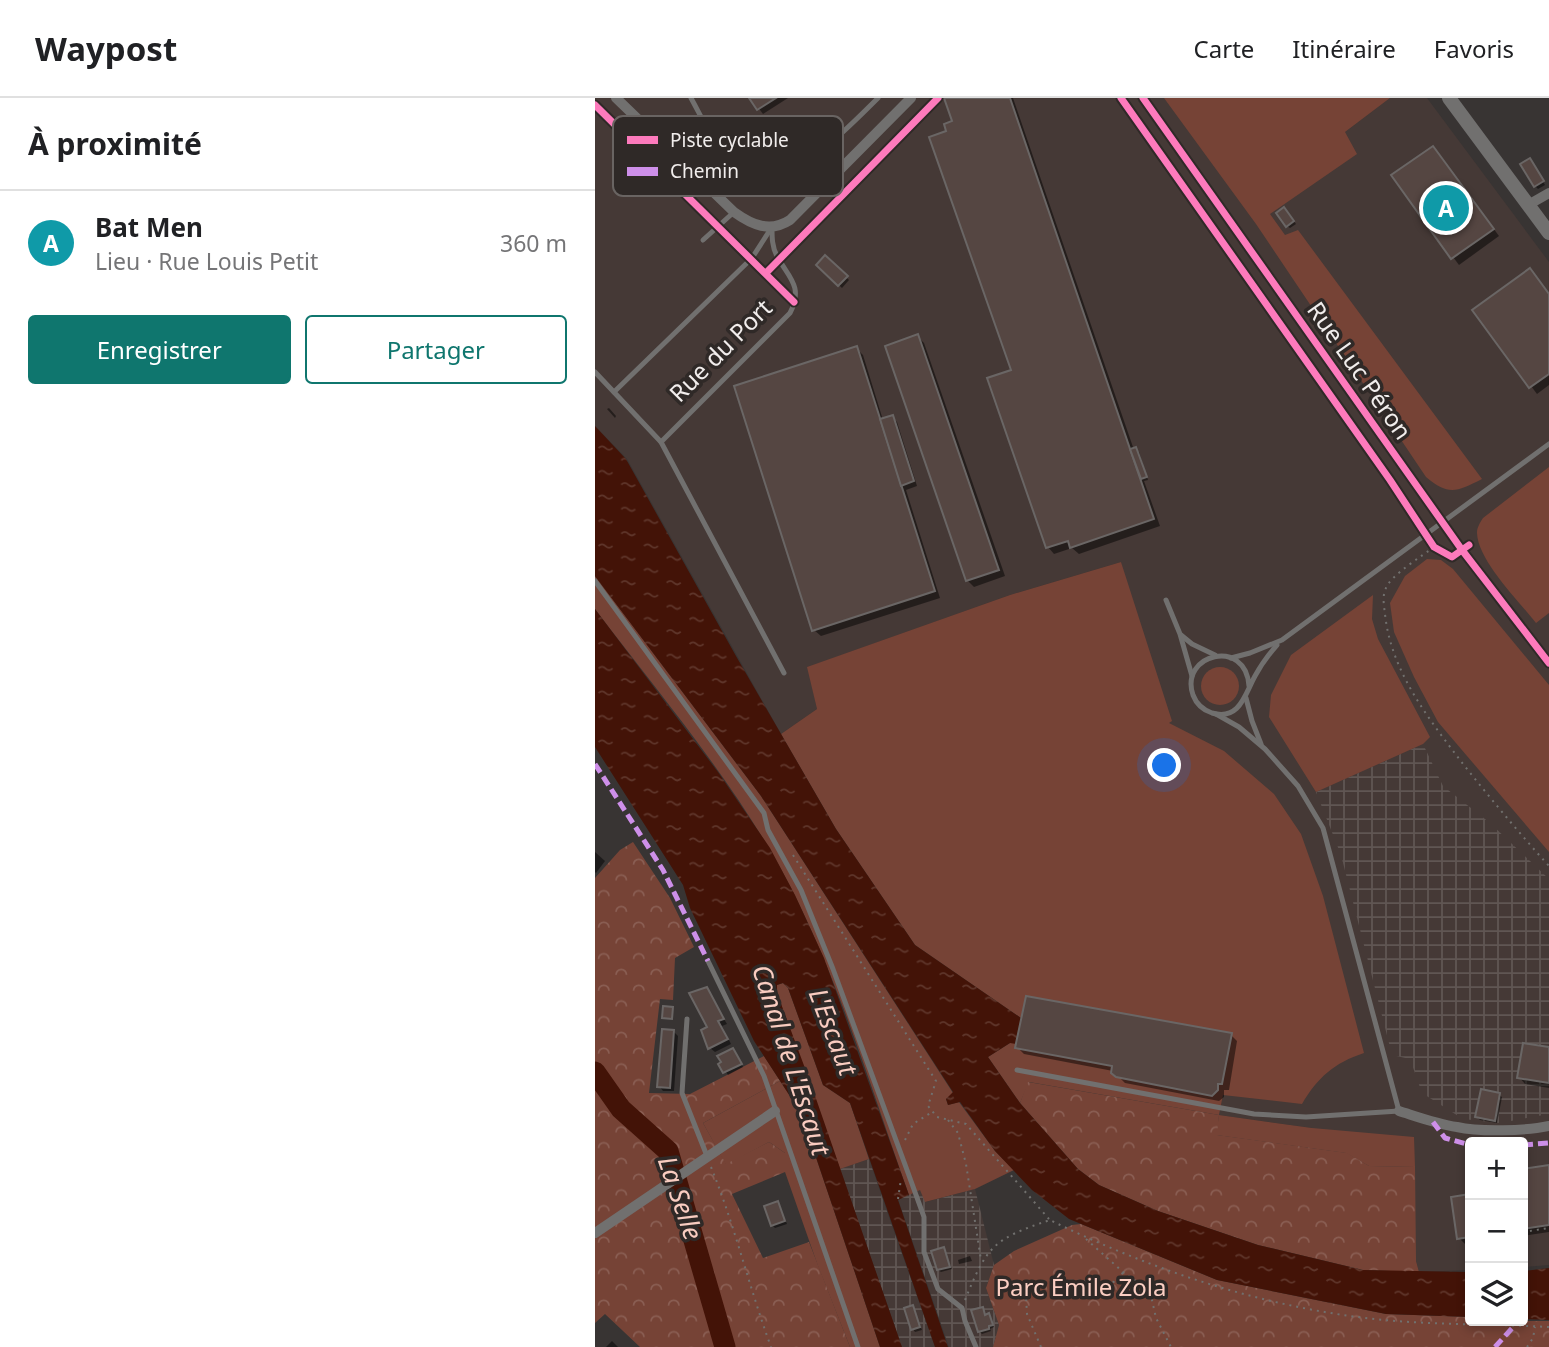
<!DOCTYPE html>
<html lang="fr">
<meta charset="utf-8">
<style>
:root{--surface:#fff;--page:#f6f6f6;--text:#202124;--muted:#757577;--line:#e0e0e0;--accent:#0f766e}
body{margin:0;font-family:"Noto Sans",sans-serif;background:var(--page);color:var(--text)}
.controls{position:absolute;right:21px;bottom:21px;display:grid;overflow:hidden;border-radius:7px;box-shadow:0 4px 10px #0003}
.controls button{width:63px;height:63px;display:grid;place-items:center;padding:0;border:0;border-bottom:2px solid var(--line);background:var(--surface);color:var(--text);font:35px sans-serif}
.you{position:absolute;left:570px;top:668px;width:24px;height:24px;margin:-18px;border:5px solid #fff;border-radius:50%;background:#1a73e8;box-shadow:0 0 0 10px #1a73e833}
.badge{display:grid;place-items:center;width:46px;height:46px;border-radius:50%;background:var(--accent);color:#fff;font-size:23px;font-weight:700}
.pin{position:absolute;translate:-50% -50%;border:4px solid #fff;box-shadow:0 2px 7px #0006}
.list{margin:0;padding:0;list-style:none}
h2{display:flex;justify-content:space-between;align-items:center;height:91px;margin:0;padding:0 28px;font-size:30px}
h2 small{font-size:23px;font-weight:400;color:var(--muted)}
.list li{display:grid;grid-template-columns:46px 1fr auto;gap:21px;align-items:center;box-sizing:border-box;height:105px;padding:0 28px;border-top:2px solid var(--line)}
.list b{display:block;font-size:26px;white-space:nowrap}
.list p{margin:0;font-size:23px;white-space:nowrap;color:var(--muted)}
.list em{font-size:23px;font-style:normal;color:var(--muted)}
.actions{display:flex;gap:14px;padding:21px 28px}
.actions a{flex:1;padding:16px 0;border:2px solid var(--accent);border-radius:7px;text-align:center;font-size:24px;color:var(--accent)}
.actions .main{background:var(--accent);color:#fff}
.icon{flex:none;width:38px;height:38px;fill:none;stroke:currentColor;stroke-width:2;stroke-linecap:round;stroke-linejoin:round}
.map{position:relative;flex:none;width:954px;height:1249px;overflow:hidden}
header{display:flex;align-items:center;gap:42px;box-sizing:border-box;height:98px;padding:0 35px;background:var(--surface);border-bottom:2px solid var(--line)}
header strong{font-size:33px}
nav{display:flex;gap:38px;margin-inline-start:auto;font-size:24px}
main{display:flex}
aside{flex:1;background:var(--surface)}
.map>svg:first-child{display:block}
.built{fill:#453936}
.industrial{fill:url(#industrial-grid)}
.grass{fill:#764336}
.forest{fill:url(#forest-crowns)}
.water{fill:url(#water-ripples)}
.shadow{fill:#0007}
.lines{fill:none;stroke-linecap:round;stroke-linejoin:round}
.river{stroke:#431307;stroke-width:21}
.building{fill:#554642;stroke:#6a6665;stroke-width:2}
.path{stroke:#71706e;stroke-width:2;stroke-dasharray:2 5;stroke-linecap:butt}
.service{stroke:#71706f;stroke-width:5}
.minor{stroke:#71706f;stroke-width:10}
.tertiary{stroke:#71706f;stroke-width:14}
.quiet{stroke:#ce8fe9;stroke-width:5;stroke-dasharray:10 5;stroke-linecap:butt}
.cycleway-casing{stroke:#2f2927;stroke-width:11}
.cycleway{stroke:#fd7abc;stroke-width:7}
.labels{text-anchor:middle;stroke-width:7;stroke-linejoin:round;paint-order:stroke}
.street-label{font-size:24px;fill:#f1edec;stroke:#2f2927}
.park-label{font-size:24px;fill:#fbcec2;stroke:#2f2927}
.water-label{font-size:26px;font-style:italic;fill:#f9ccc0;stroke:#2f2927}
.key{fill:#2f2927;stroke:#696462;stroke-width:2}
.key-label{font-size:19px;fill:#f1edec}
</style>
<header>
<strong>Waypost</strong>
<nav><a>Carte</a><a>Itinéraire</a><a>Favoris</a></nav>
</header>
<main>
<aside>
<h2>À proximité<small></small></h2>
<ul class="list">
<li><span class="badge" style="background:#0f9aa8">A</span><div><b>Bat Men</b><p>Lieu · Rue Louis Petit</p></div><em>360 m</em></li>
</ul>
<div class="actions"><a class="main">Enregistrer</a><a>Partager</a></div>
</aside>
<div class="map">
<svg width="954" height="1249" viewBox="0 0 954 1249">
<defs>
<pattern id="industrial-grid" width="8" height="8" patternUnits="userSpaceOnUse" patternTransform="scale(1.75)"><rect width="8" height="8" fill="#453936"/><path d="M0 4h8M4 0v8" fill="none" stroke="#605653"/></pattern>
<pattern id="forest-crowns" width="20" height="18" patternUnits="userSpaceOnUse" patternTransform="scale(1.75)"><rect width="20" height="18" fill="#764336"/><path d="M2 6a3 3 0 1 1 6 0M12 15a3 3 0 1 1 6 0" fill="none" stroke="#8a5e53"/></pattern>
<pattern id="water-ripples" width="26" height="14" patternUnits="userSpaceOnUse" patternTransform="scale(1.75)"><rect width="26" height="14" fill="#431307"/><path d="M2 4q2-2 4 0t4 0M15 11q2-2 4 0t4 0" fill="none" stroke="#5f362b"/></pattern>
</defs>
<rect width="100%" height="100%" fill="#383433"/>
<!-- built -->
<polygon class="built" points="0,0 726,0 750,34 795,0 832,0 954,164 954,1167 928,1169 928,1044 875,1044 875,1172 824,1174 821,1163 717,1030 624,1017 643,920 526,464 415,497 213,569 222,611 186,636 32,361 0,328"/>
<!-- industrial -->
<g class="industrial">
<polygon points="828,646 848,688 895,725 954,781 954,1016 905,1025 868,1021 827,995 815,961 797,957 746,757 721,694"/>
<polygon points="274,1061 296,1125 340,1249 307,1249 245,1071"/>
<polygon points="325,1091 331,1104 380,1091 399,1167 391,1190 404,1227 398,1249 354,1249 303,1101"/>
</g>
<!-- grass -->
<g class="grass">
<path d="M 569,0 L 795,0 L 750,34 L 762,56 L 675,116 L 690,137 L 703,132 L 887,381 C 861,394 854,398 831,379 L 661,126 Z"/>
<path d="M 954,369 L 954,515 L 941,525 C 924,503 883,463 882,435 C 882,429 885,425 888,420 Z"/>
<polygon points="832,461 846,462 858,471 954,587 954,754 843,624 819,579 799,534 795,505 810,478"/>
<path d="M 526,464 L 577,623 L 574,625 L 629,653 L 679,696 L 706,736 L 728,798 L 769,955 C 739,965 723,979 707,1006 L 628,997 L 624,1017 L 717,1030 L 819,1039 L 820,1069 L 774,1068 L 751,1055 L 621,1037 L 624,1017 L 434,984 L 425,1005 L 393,959 L 415,945 L 426,920 L 320,847 L 241,731 L 186,636 L 222,611 L 212,569 L 415,497 Z"/>
<path d="M 0,478 L 166,698 L 358,995 L 351,1001 L 353,1007 L 364,1004 L 400,1053 L 419,1072 L 380,1091 L 330,1104 L 325,1092 L 314,1097 C 273,982 237,857 175,752 C 125,667 59,589 0,511 Z"/>
<polygon points="778,497 777,521 783,541 835,639 828,646 721,694 674,619 676,597 696,557"/>
<circle cx="625" cy="588" r="19"/>
<polygon points="188,885 193,890 228,987 255,1005 274,1061 245,1071 182,895 182,887"/>
<polygon points="185,983 206,1015 285,1249 255,1249 223,1168 190,1074 190,1055 174,1044 131,1067 108,1025"/>
</g>
<!-- forest -->
<g class="forest">
<polygon points="38,744 75,800 99,849 80,860 78,902 65,901 54,995 95,996 169,958 185,983 108,1025 131,1066 174,1044 190,1055 190,1074 137,1096 168,1160 214,1144 255,1249 45,1249 10,1216 0,1225 0,780 25,752"/>
<polygon points="433,984 624,1017 622,1037 752,1055 774,1068 820,1069 821,1163 824,1174 768,1172 663,1147 563,1113 504,1087 483,1071 425,1005"/>
<polygon points="486,1126 622,1182 791,1216 875,1219 875,1223 954,1223 954,1249 398,1249 404,1227 391,1190 399,1167 419,1153 477,1127"/>
</g>
<!-- water -->
<g class="water">
<polygon points="0,328 31,361 141,558 241,731 320,847 426,920 421,946 415,945 393,959 425,1005 483,1071 504,1087 563,1113 663,1147 768,1172 875,1174 875,1219 791,1216 622,1182 474,1121 437,1092 400,1053 365,1004 353,1007 351,1001 358,994 166,698 0,478"/>
<polygon points="0,511 123,674 175,750 200,797 229,860 314,1097 303,1102 353,1249 340,1249 255,1005 228,987 193,890 188,885 182,887 182,895 217,989 307,1249 285,1249 206,1015 159,943 95,810 88,787 0,649"/>
<polygon points="954,1170 954,1222 928,1221 928,1173"/>
</g>
<!-- shadow -->
<g class="shadow">
<polygon points="156,0 193,0 168,16"/>
<polygon points="354,0 418,0 539,352 544,354 553,382 549,383 565,428 484,456 477,450 459,456 453,449 418,273 353,34 359,24"/>
<polygon points="844,57 904,138 864,167 798,78"/>
<polygon points="937,65 950,87 943,91 940,88"/>
<polygon points="692,114 701,126 695,130 692,128"/>
<polygon points="231,159 254,182 247,190 223,167"/>
<polygon points="935,172 954,196 954,287 942,296 880,212"/>
<polygon points="322,238 329,245 410,478 379,489 372,482"/>
<polygon points="261,250 268,257 288,322 297,319 302,324 322,388 311,392 345,500 226,538 219,532"/>
<polygon points="14,310 21,318 20,320 12,311"/>
<polygon points="0,754 10,763 1,775 0,774"/>
<polygon points="111,891 132,926 127,928 136,946 120,954 115,950"/>
<polygon points="78,933 83,938 79,993 68,993 64,988"/>
<polygon points="636,937 642,943 634,992 629,992 629,999 624,1003 530,985 518,973 429,956 422,949"/>
<polygon points="954,951 954,990 930,986 924,979"/>
<polygon points="140,955 148,969 133,977 126,967"/>
<polygon points="904,997 907,999 902,1025 885,1022 882,1019"/>
<polygon points="954,1069 954,1134 928,1138 928,1073"/>
<polygon points="875,1098 875,1146 871,1147 864,1140 858,1100"/>
<polygon points="183,1105 192,1126 180,1130 177,1127"/>
<polygon points="348,1151 357,1171 346,1174 343,1172"/>
<polygon points="375,1158 377,1163 364,1166 363,1162"/>
<polygon points="317,1209 327,1232 320,1234 318,1231"/>
<polygon points="387,1211 391,1218 396,1220 399,1229 395,1231 396,1233 387,1236 384,1233"/>
<polygon points="17,1243 23,1249 11,1249"/>
</g>
<g class="lines">
<!-- river -->
<polyline class="river" points="0,974 26,1011 73,1053 130,1249"/>
</g>
<!-- building -->
<g class="building">
<polygon points="154,0 181,0 162,12"/>
<polygon points="349,0 415,0 559,421 475,450 473,443 451,450 392,280 416,272 334,39 351,33 349,26 357,23"/>
<polygon points="838,48 899,131 856,161 796,77"/>
<polygon points="935,60 949,83 939,89 925,66"/>
<polygon points="689,109 699,123 691,129 681,115"/>
<polygon points="230,157 253,178 243,188 221,167"/>
<polygon points="935,170 954,196 954,276 934,290 877,212"/>
<polygon points="323,236 404,472 371,483 290,248"/>
<polygon points="262,248 340,493 217,533 139,288"/>
<polygon points="298,317 319,383 306,388 285,321"/>
<polygon points="541,349 552,379 546,381 535,351"/>
<polygon points="112,889 129,921 123,923 133,941 113,951 106,932 112,929 94,895"/>
<polygon points="431,898 637,935 627,986 623,986 623,992 617,998 521,979 516,975 517,968 420,950"/>
<polygon points="68,908 78,909 77,921 67,920"/>
<polygon points="67,931 79,932 75,990 62,989"/>
<polygon points="928,945 954,949 954,985 922,980"/>
<polygon points="138,950 147,966 128,975 123,966 126,964 122,958"/>
<polygon points="886,991 905,995 900,1023 880,1019"/>
<polygon points="954,1067 954,1127 928,1131 928,1071"/>
<polygon points="875,1096 875,1139 862,1141 856,1099"/>
<polygon points="183,1103 190,1123 176,1128 169,1108"/>
<polygon points="349,1149 355,1169 342,1172 336,1153"/>
<polygon points="318,1207 325,1229 316,1232 309,1210"/>
<polygon points="388,1209 390,1217 394,1215 398,1227 394,1228 394,1231 383,1234 376,1212"/>
</g>
<g class="lines">
<!-- path -->
<g class="path">
<path d="M 839,449 C 827,458 796,477 791,490 C 787,498 789,508 790,516 C 796,574 834,621 868,666 C 896,701 924,735 954,768"/>
<polyline points="198,757 341,983 333,1008 342,1019 371,1026 454,1121"/>
<polyline points="353,1022 363,1035 371,1066 386,1162"/>
<polyline points="310,1042 318,1026 337,1014"/>
<path d="M 116,1069 C 140,1128 154,1189 176,1249"/>
<polyline points="303,1101 306,1081"/>
<polyline points="928,1134 954,1130"/>
<polyline points="491,1141 528,1174 555,1193 561,1220 576,1249"/>
<path d="M 370,1202 C 392,1148 398,1141 455,1122 C 558,1173 674,1211 789,1222 C 843,1227 900,1226 954,1229"/>
<polyline points="446,1249 432,1216 431,1198 443,1184 459,1182 523,1184 528,1174"/>
<polyline points="932,1249 938,1240 940,1229"/>
</g>
<!-- service -->
<g class="service">
<path d="M 96,0 C 107,20 131,69 147,82 C 179,110 219,62 240,41 C 255,28 269,14 283,0"/>
<polyline points="108,142 139,114"/>
<polyline points="0,274 66,344 189,575"/>
<polyline points="19,294 157,160 175,132"/>
<path d="M 66,344 L 195,215 C 209,188 193,179 182,158 C 177,149 177,139 177,130"/>
<polyline points="0,483 169,715 173,732 206,792 238,871 312,1072 329,1119 329,1154 343,1191 367,1210 370,1223 381,1249"/>
<polyline points="571,502 585,536 597,578"/>
<polyline points="586,537 597,546 620,557"/>
<polyline points="636,560 655,555 687,542 954,346"/>
<path d="M 654,588 C 651,539 584,556 598,597 C 601,605 608,612 617,615 C 645,623 650,596 660,578 C 666,567 674,556 682,547"/>
<polyline points="651,600 657,623 666,646"/>
<polyline points="113,863 169,978 263,1249"/>
<polyline points="92,921 87,995 112,1058"/>
<polyline points="422,972 659,1016 711,1019 804,1013 728,730 703,688 670,651 644,629 621,616"/>
</g>
<!-- minor -->
<g class="minor">
<path d="M 21,0 L 139,114 C 157,127 175,135 195,122 L 316,0"/>
<polyline points="548,0 867,452 954,565"/>
<polyline points="933,107 954,95"/>
<path d="M 804,1013 C 823,1019 842,1026 862,1029 C 884,1034 931,1033 954,1028"/>
<polyline points="0,1135 180,1013"/>
</g>
<!-- tertiary -->
<polyline class="tertiary" points="854,0 954,135"/>
<!-- quiet -->
<g class="quiet">
<polyline points="0,666 68,772 113,863"/>
<polyline points="838,1024 850,1040 875,1047"/>
<polyline points="928,1047 954,1045"/>
<polyline points="900,1249 920,1227"/>
</g>
<!-- cycleway casing -->
<g class="cycleway-casing">
<g id="cycleway">
<polyline points="526,0 795,382 839,449 857,459 874,447"/>
<polyline points="548,0 867,452 954,565"/>
<polyline points="0,7 199,204"/>
<polyline points="171,175 343,0"/>
</g>
</g>
<!-- cycleway -->
<use href="#cycleway" class="cycleway"/>
</g>
<g class="labels">
<!-- street labels -->
<g class="street-label">
<text transform="translate(126 253) rotate(-45)" y="8">Rue du Port</text>
<text transform="translate(764 273) rotate(55)" y="8">Rue Luc Péron</text>
</g>
<!-- park labels -->
<g class="park-label">
<text x="486" y="1198">Parc Émile Zola</text>
</g>
<!-- water labels -->
<g class="water-label">
<text transform="translate(238 934) rotate(69)" y="9">L'Escaut</text>
<text transform="translate(196 962) rotate(72)" y="9">Canal de L'Escaut</text>
<text transform="translate(85 1100) rotate(71)" y="9">La Selle</text>
</g>
</g>
<!-- legend -->
<rect x="18" y="18" width="230" height="80" rx="10" class="key"/>
<rect x="32" y="38" width="31" height="8" fill="#fd7abc"/>
<rect x="32" y="69" width="31" height="9" fill="#ce8fe9"/>
<g class="key-label">
<text x="75" y="49">Piste cyclable</text>
<text x="75" y="80">Chemin</text>
</g>
</svg>
<div class="controls">
<button>+</button>
<button>−</button>
<button><svg class="icon" aria-label="layers" viewBox="0 0 24 24"><path d="M12 4l9 5-9 5-9-5zM3 14l9 5 9-5"/></svg></button>
</div>
<div class="you"></div>
<div class="pin badge" style="left:851px;top:110px;background:#0f9aa8">A</div>
</div>
</main>
